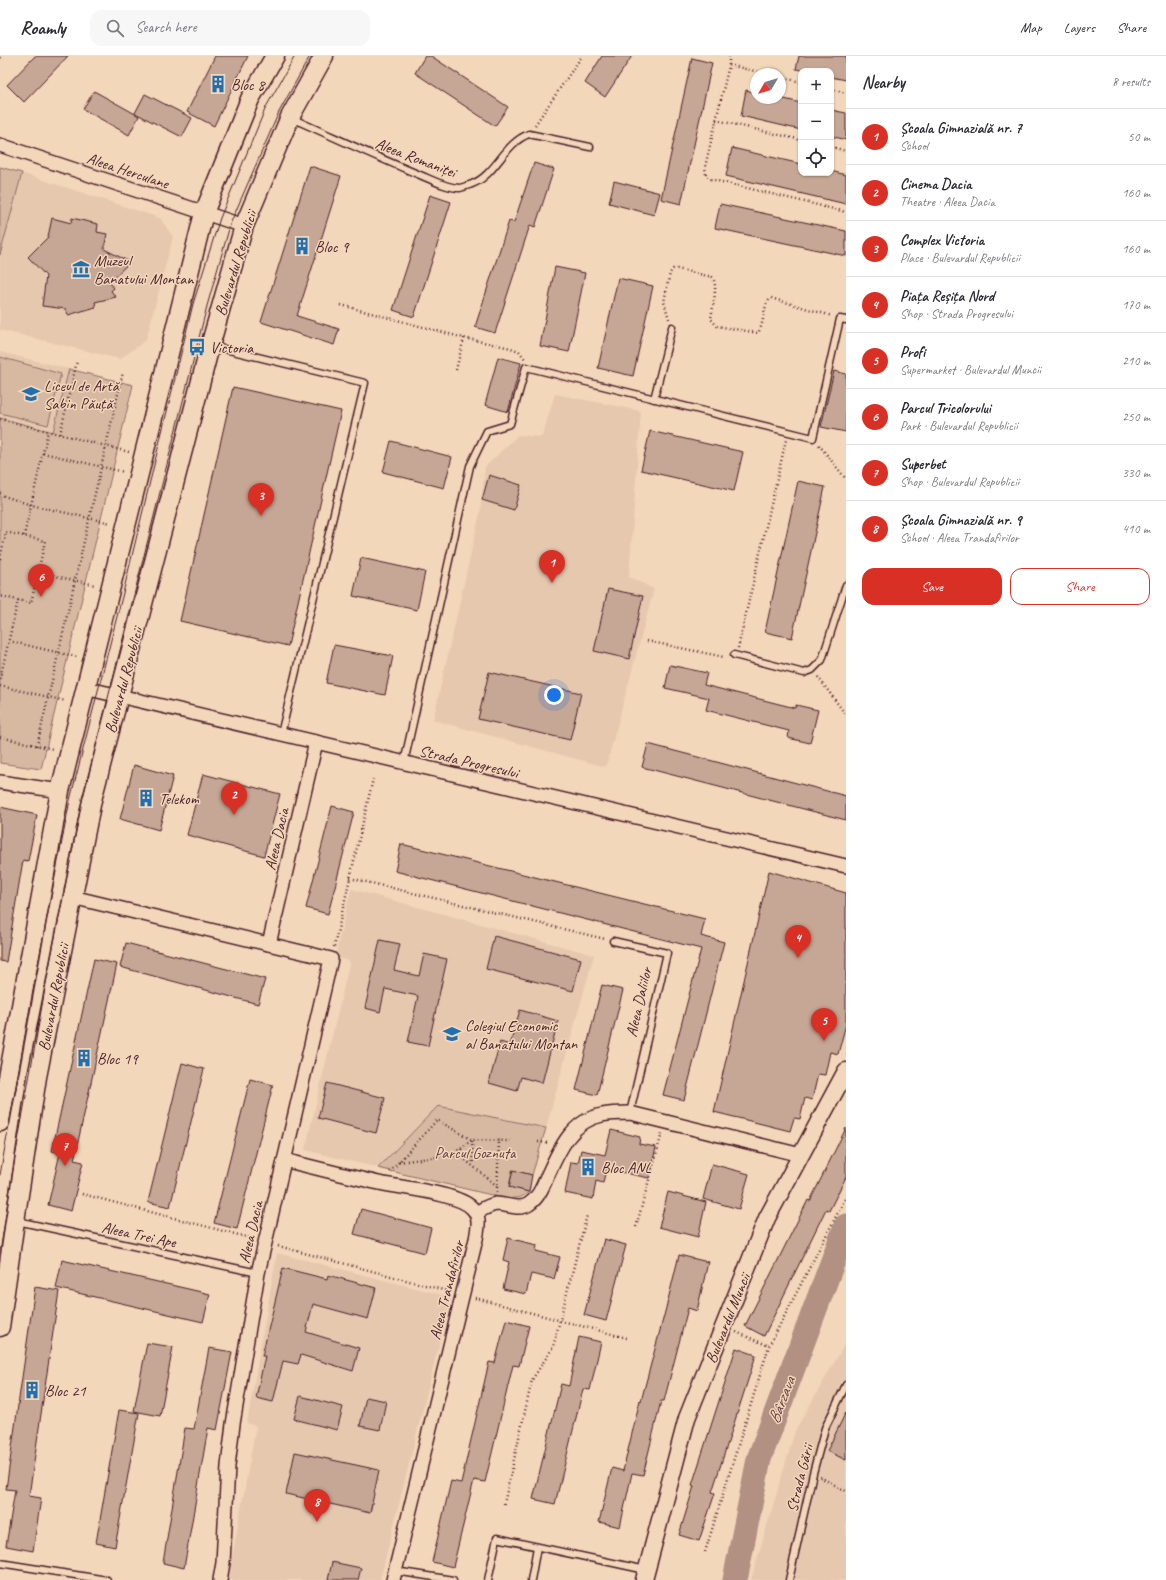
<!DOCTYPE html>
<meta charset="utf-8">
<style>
:root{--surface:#fff;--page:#f7f7f7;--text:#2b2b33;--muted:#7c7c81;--line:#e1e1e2;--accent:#d93025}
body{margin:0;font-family:Caveat,sans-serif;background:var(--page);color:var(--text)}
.controls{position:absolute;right:12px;top:12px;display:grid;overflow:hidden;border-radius:8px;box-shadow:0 1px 3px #0004}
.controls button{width:36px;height:36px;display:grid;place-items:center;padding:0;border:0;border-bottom:1px solid var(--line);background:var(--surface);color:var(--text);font:20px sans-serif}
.compass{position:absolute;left:750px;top:12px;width:36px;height:36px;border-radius:50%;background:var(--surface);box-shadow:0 1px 3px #0004;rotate:232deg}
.you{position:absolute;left:554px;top:639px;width:14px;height:14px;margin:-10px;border:3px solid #fff;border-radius:50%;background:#1a73e8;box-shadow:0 0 0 6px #1a73e833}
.badge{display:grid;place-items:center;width:26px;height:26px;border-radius:50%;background:var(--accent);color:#fff;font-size:13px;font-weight:700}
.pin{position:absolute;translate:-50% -33px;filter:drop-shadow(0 1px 2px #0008)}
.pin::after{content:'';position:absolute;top:21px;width:14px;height:12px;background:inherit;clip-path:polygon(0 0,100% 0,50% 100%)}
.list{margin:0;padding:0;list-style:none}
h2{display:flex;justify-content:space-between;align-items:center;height:52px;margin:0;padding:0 16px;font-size:17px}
h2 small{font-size:13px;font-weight:400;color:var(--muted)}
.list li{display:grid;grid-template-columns:26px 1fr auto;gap:12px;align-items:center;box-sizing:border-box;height:56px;padding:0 16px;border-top:1px solid var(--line)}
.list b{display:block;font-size:15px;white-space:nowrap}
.list p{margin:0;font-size:13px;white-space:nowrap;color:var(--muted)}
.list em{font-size:13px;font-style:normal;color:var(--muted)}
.actions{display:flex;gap:8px;padding:12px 16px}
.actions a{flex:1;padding:9px 0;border:1px solid var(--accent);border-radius:12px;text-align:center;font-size:14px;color:var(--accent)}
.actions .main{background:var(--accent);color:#fff}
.icon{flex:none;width:22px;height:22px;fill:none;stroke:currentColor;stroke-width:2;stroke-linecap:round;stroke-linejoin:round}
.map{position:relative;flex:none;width:846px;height:1524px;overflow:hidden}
header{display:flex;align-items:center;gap:24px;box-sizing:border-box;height:56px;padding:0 20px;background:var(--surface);border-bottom:1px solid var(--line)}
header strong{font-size:19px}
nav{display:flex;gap:22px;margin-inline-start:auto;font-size:14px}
.search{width:280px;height:36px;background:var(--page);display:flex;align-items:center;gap:10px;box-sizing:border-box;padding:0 14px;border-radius:12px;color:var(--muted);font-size:15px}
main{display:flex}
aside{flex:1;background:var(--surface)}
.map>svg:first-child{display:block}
.built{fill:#e6c8af}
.green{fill:#d7b9a2;stroke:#906c66}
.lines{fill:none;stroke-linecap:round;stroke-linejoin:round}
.river{stroke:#b29183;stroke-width:25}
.building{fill:#c6a694;stroke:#4a1f2b}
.service-casing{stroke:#4a1f2b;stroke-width:9}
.minor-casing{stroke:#4a1f2b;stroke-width:16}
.tertiary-casing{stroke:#4a1f2b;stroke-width:19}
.secondary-casing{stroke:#4a1f2b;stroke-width:21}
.path{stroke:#4a1f2b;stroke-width:2.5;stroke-dasharray:1 3;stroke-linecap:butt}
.service{stroke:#f3d7ba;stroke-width:6}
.minor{stroke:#f3d7ba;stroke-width:13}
.tertiary{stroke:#f3d7ba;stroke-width:16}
.secondary{stroke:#f3d7ba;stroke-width:18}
.tram{stroke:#4a1f2b;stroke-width:1}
.labels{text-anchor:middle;stroke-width:3;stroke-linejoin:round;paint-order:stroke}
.poi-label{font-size:16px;fill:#4a1f2b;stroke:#f3d7ba;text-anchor:start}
.street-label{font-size:16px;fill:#4a1f2b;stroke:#f3d7ba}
.park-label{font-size:16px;fill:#663e43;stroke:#f3d7ba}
.water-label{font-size:17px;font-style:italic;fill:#643c41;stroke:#f3d7ba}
</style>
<header>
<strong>Roamly</strong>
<div class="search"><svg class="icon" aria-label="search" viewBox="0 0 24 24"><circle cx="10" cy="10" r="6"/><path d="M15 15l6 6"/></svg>Search here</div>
<nav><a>Map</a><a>Layers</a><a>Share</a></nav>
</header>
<main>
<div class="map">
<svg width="846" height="1524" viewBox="0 0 846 1524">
<rect width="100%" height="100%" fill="#f3d7ba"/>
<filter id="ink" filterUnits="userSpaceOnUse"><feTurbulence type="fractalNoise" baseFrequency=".025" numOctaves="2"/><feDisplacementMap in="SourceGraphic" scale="8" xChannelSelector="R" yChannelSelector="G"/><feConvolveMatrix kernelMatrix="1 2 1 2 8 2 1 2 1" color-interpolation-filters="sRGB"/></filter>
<g filter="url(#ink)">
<!-- built -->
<g class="built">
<polygon points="0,110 160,162 173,181 146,284 120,303 0,274"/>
<polygon points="0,296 69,313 53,376 0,362"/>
<polygon points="555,338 641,355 629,521 654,533 606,711 433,664 480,457 485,411 518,379 542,381"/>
<polygon points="351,833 594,899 546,1072 438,1050 378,1112 305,1094 350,905 335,901"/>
<polygon points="277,1197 451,1241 380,1524 228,1524 256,1370 247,1367"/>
<polygon points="846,1286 846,1524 751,1524 795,1375"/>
</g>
<!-- green -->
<g class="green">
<polygon points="0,111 22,117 0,199"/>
<polygon points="0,301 61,318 48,369 0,357"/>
<polygon points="69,313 133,329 41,713 0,707 0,362 53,376"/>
<polygon points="438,1050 546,1072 532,1119 512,1114 509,1131 529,1136 521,1141 508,1143 378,1112"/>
</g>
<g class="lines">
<!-- river -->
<polyline class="river" points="735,1524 759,1403 846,1170"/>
</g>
<!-- building -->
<g class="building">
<polygon points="35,0 68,0 24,46 7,29"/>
<polygon points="215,0 248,0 214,70 187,56"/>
<polygon points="425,0 431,0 508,51 495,70 415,17"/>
<polygon points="602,0 632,0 605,41 585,27"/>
<polygon points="799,0 846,0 846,24 831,21 831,15 806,15 796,13"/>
<polygon points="692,2 712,7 681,148 661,143"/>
<polygon points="746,34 756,37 756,42 780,42 801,47 801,74 741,60"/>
<polygon points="94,35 139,60 129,79 83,53"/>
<polygon points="145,38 192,62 182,81 135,57"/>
<polygon points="831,54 846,57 846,84 831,80"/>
<polygon points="732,92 801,108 801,117 831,117 831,115 846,119 846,148 726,120"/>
<polygon points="534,107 554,113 535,171 530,169 495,277 475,271 509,165 514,166"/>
<polygon points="310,110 341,120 297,260 339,273 334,289 261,266"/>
<polygon points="614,125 660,137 654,159 609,147"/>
<polygon points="430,139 451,146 414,261 393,254"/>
<polygon points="720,148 846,175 846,200 715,172"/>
<polygon points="52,162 71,167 72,162 98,168 97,176 107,178 104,193 130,206 109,226 114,232 111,235 116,241 95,246 96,251 68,259 66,253 42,250 46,220 28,201 48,181"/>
<polygon points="555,211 585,217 569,296 540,290"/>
<polygon points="618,222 653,230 633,320 598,312"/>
<polygon points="498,301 521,307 508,356 485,349"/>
<polygon points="834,315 846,318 846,376 821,371"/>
<polygon points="233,331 341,355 288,590 180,565"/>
<polygon points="650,375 743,396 734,435 641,414"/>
<polygon points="391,385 452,401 444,432 383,416"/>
<polygon points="489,419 521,429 514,454 482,444"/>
<polygon points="798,425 825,431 792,582 765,576"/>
<polygon points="361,502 425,516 417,554 353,540"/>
<polygon points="608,533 643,540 629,603 594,595"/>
<polygon points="334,589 393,600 385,639 326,627"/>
<polygon points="670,609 707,617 704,629 795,652 796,649 818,654 810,687 788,682 789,675 706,654 709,642 665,632"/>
<polygon points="489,616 581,637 570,684 478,663"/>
<polygon points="648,688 846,740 846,764 642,711"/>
<polygon points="134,709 173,720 159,774 120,763"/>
<polygon points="203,718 280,738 264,800 187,779"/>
<polygon points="332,750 354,756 328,858 306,852"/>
<polygon points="0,751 37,759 28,805 23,804 6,906 0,905"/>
<polygon points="401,788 705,863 701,880 724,886 684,1044 663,1039 701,893 395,815"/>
<polygon points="769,815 846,837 846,968 838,998 830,996 825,1019 818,1018 812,1044 805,1042 800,1063 794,1062 790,1075 714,1056"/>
<polygon points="494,880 581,903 573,935 486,913"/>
<polygon points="380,884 400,888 394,914 419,920 424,898 447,903 428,990 408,986 418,940 385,933 380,956 365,952"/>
<polygon points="126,887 265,923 258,948 120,911"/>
<polygon points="94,903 117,908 74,1104 83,1106 71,1155 48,1149 60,1097 52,1095"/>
<polygon points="602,929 623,934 597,1039 576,1034"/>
<polygon points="520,954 558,965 542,1027 521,1021 517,1035 489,1027 500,986 510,989"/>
<polygon points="182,1007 204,1013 170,1151 148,1146"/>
<polygon points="250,1023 273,1029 237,1173 214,1167"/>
<polygon points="327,1027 385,1042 376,1077 318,1062"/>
<polygon points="846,1072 846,1121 829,1155 826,1153 764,1280 745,1270 808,1144 810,1145"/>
<polygon points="611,1074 640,1081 639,1088 656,1091 649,1122 606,1113 603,1127 596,1125 593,1143 565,1137 571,1106 578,1107 581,1094 605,1099"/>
<polygon points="712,1108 749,1118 739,1153 703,1143"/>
<polygon points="513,1114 532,1119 529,1136 509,1131"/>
<polygon points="668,1136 706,1146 698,1181 659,1171"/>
<polygon points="361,1153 431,1172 425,1197 354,1178"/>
<polygon points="508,1182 537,1189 536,1195 560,1201 554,1223 531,1218 526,1238 503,1233 509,1206 503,1204"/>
<polygon points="604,1183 626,1189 606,1265 584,1259"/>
<polygon points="679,1199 708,1206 697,1255 688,1252 664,1345 661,1345 643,1419 632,1417 620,1471 599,1466 612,1412 623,1415 640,1344 641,1345 666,1252"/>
<polygon points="62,1204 210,1238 203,1266 56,1232"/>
<polygon points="283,1212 327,1223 328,1219 376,1232 368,1263 313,1248 306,1276 359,1292 353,1315 301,1299 298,1308 283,1305 273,1346 256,1342 265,1300 262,1300"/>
<polygon points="35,1231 59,1235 29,1440 41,1442 33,1495 6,1490 15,1434 6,1433"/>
<polygon points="506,1264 529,1270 519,1310 513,1309 485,1426 474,1424 453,1511 432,1506 451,1425 461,1427 489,1306 495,1307"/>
<polygon points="579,1281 601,1286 590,1334 583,1333 555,1448 533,1443 561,1328 569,1330"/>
<polygon points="147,1287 173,1291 160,1360 134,1355"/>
<polygon points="209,1292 232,1296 217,1374 208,1372 184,1512 163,1507 185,1372 194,1373"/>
<polygon points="736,1292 756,1299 712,1436 715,1437 699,1485 679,1479 694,1430 692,1429"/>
<polygon points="300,1340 343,1351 337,1374 294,1363"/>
<polygon points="366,1341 386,1345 380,1374 360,1370"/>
<polygon points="119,1354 139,1357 115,1491 96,1487"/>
<polygon points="846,1356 846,1404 827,1395"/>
<polygon points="295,1396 379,1414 370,1457 286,1438"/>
<polygon points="332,1506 361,1512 358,1524 328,1524"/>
</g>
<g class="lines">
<!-- service casing -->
<g class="service-casing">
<g id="service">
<path d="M 291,62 C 334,81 376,101 420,119 C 432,124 447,132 460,132 C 464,131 469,129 472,128 C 496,119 504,87 529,78 L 590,91"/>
<polyline points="212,290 365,327 281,678"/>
<polyline points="654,343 672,271"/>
<polyline points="734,599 804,617 812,614 822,604 846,529"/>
<polyline points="404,707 470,410 487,375 510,368 526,311 813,382 840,263 846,264"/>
<polyline points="613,885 667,897 630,1057"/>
<polyline points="17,1165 258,1217"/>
<polyline points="0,1507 107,1524"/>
<polyline points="395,1515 453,1524"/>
<polyline points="488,1524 497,1482 646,1514"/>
<polyline points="531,1524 537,1491"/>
<polyline points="789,1524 813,1417 825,1372 846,1329"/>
</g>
</g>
<!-- minor casing -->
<g class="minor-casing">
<g id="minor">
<polyline points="0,89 244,170"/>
<polyline points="85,632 846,810"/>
<polyline points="0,726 60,735"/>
<polyline points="72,841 331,903 258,1217 233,1368 228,1410 223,1507 220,1524"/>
<polyline points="269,888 316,686"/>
<path d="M 284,1104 C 316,1112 347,1120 379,1127 C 401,1132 458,1137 472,1152 C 481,1161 478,1172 476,1183 L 393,1524"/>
<path d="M 476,1157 C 483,1153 489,1149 496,1148 C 506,1148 520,1155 529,1148 C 538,1142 542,1132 546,1123 C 558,1097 570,1065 602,1059 C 611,1057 621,1057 630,1057 L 801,1099"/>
</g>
</g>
<!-- tertiary casing -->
<g class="tertiary-casing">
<polyline id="tertiary" points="644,1524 687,1362 767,1162 846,1015"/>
</g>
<!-- secondary casing -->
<g class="secondary-casing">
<g id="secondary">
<polyline points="0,1066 60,735 204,157 250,43 275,0"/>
<polyline points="0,1271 15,1165 37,1021 92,744 210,290 244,170 290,61 324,0"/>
</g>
</g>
<!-- path -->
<g class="path">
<polyline points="729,0 729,9 705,111 706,119 710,123 846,156"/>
<polyline points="0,2 2,0"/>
<polyline points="729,9 767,18"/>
<polyline points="780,21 801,26"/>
<polyline points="831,33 846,37"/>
<polyline points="716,64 801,84"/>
<polyline points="535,69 582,0"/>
<polyline points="831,91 846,95"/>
<polyline points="341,249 464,282 511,292 519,295 525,303"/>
<path d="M 669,263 L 664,246 L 670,217 L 673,213 L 677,213 L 712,221 C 719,229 712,252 711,263 L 717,270 L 758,277 C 765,267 762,250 771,242 L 832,260"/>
<polyline points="456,314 464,282"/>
<polyline points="0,363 129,396"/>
<polyline points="60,378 77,305"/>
<polyline points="819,389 846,423"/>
<polyline points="43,397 124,416"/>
<polyline points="0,437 4,440 31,449 111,467"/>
<polyline points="24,480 48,375"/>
<polyline points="0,503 6,476 45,485 31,547 0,540"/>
<polyline points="38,516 95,529"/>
<polyline points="9,585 77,601"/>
<polyline points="647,585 724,601"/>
<polyline points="738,592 786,384"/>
<polyline points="818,621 846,659"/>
<polyline points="0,623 18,544"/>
<polyline points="0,630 66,645"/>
<polyline points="0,681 53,693"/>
<polyline points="37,690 123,316"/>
<polyline points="350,822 605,883"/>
<polyline points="334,891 373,723"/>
<polyline points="472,1085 473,1109"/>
<polyline points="538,1086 549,1087"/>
<polyline points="461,1093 463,1102 473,1098"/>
<polyline points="451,1099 472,1084"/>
<polyline points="399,1106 451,1099 463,1102 497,1130"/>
<polyline points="390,1116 437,1064 472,1084 510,1085"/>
<polyline points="497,1136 499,1085"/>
<polyline points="82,1138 254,1183"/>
<polyline points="636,1171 662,1077"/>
<polyline points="278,1190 451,1236"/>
<polyline points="475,1242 627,1282"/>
<polyline points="736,1276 769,1290"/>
<polyline points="820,1421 846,1435"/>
<polyline points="504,1448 532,1324 553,1291 587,1159"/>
<polyline points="705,1496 769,1290 846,1141"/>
</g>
<!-- service -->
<use href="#service" class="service"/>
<!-- minor -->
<use href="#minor" class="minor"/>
<!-- tertiary -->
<use href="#tertiary" class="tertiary"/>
<!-- secondary -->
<use href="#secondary" class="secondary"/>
<!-- tram -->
<g class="tram">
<polyline points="0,1119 35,923 70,744 123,537 193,248 220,162 266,51 295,0"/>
<polyline points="0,1197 12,1119 46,927 81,749 207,250 231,166 279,56 310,0"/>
</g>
</g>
</g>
<!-- icons -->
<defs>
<g id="building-bare" transform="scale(1.38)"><path d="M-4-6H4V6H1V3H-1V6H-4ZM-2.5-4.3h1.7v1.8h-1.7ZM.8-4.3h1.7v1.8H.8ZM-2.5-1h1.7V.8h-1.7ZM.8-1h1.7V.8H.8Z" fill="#1f6fb2" stroke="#f3d7ba" stroke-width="2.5" paint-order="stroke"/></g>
<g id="museum-bare" transform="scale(1.38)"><path d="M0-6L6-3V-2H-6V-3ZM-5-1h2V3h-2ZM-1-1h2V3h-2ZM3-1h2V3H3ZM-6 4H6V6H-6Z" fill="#1f6fb2" stroke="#f3d7ba" stroke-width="2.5" paint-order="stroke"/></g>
<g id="bus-bare" transform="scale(1.38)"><path d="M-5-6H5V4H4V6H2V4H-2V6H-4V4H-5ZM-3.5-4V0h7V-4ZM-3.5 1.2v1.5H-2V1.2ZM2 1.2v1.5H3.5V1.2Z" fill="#1f6fb2" stroke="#f3d7ba" stroke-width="2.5" paint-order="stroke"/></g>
<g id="university-bare" transform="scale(1.38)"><path d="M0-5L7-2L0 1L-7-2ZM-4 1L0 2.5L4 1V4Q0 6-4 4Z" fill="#1f6fb2" stroke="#f3d7ba" stroke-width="2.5" paint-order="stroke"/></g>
<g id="school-bare" transform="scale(1.38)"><path d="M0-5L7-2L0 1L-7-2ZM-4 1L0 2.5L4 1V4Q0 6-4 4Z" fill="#1f6fb2" stroke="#f3d7ba" stroke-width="2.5" paint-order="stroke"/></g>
</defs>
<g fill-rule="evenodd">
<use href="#building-bare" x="218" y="28"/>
<use href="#building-bare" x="302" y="190"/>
<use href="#museum-bare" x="81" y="213"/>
<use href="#bus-bare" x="197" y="291"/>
<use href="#university-bare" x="31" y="338"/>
<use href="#building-bare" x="146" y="742"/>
<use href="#school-bare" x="452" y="978"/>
<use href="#building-bare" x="84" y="1002"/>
<use href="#building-bare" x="588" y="1111"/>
<use href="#building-bare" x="32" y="1334"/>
</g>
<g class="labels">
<!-- poi labels -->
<g class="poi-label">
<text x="231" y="34">Bloc 8</text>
<text x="315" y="196">Bloc 9</text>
<text x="94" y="210">Muzeul<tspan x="94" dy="18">Banatului Montan</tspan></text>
<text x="210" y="297">Victoria</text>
<text x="44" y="335">Liceul de Artă<tspan x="44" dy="18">Sabin Păuță</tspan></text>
<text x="159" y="748">Telekom</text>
<text x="465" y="975">Colegiul Economic<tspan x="465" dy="18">al Banatului Montan</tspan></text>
<text x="97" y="1008">Bloc 19</text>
<text x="601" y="1117">Bloc ANL</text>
<text x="45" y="1340">Bloc 21</text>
</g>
<!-- street labels -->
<g class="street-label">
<text transform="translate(416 101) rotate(21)" y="6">Aleea Romaniței</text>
<text transform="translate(128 114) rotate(18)" y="6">Aleea Herculane</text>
<text transform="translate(235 207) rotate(-73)" y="6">Bulevardul Republicii</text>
<text transform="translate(123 624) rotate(-75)" y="6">Bulevardul Republicii</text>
<text transform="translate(469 705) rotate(13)" y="6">Strada Progresului</text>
<text transform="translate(276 783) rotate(-77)" y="6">Aleea Dacia</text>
<text transform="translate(53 941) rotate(-79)" y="6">Bulevardul Republicii</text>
<text transform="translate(638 946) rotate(-77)" y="6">Aleea Daliilor</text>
<text transform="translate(250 1176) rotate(-77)" y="6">Aleea Dacia</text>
<text transform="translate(139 1178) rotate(12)" y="6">Aleea Trei Ape</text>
<text transform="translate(446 1234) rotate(-76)" y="6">Aleea Trandafirilor</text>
<text transform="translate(727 1262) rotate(-68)" y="6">Bulevardul Muncii</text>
<text transform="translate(799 1422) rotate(-76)" y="6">Strada Gării</text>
</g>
<!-- park labels -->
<g class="park-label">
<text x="475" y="1102">Parcul Goznuta</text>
</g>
<!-- water labels -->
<g class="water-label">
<text transform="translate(781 1344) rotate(-69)" y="6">Bârzava</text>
</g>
</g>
</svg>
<div class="controls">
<button>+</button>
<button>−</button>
<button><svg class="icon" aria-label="locate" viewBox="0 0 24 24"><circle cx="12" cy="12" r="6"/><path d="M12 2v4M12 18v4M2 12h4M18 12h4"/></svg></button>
</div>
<svg class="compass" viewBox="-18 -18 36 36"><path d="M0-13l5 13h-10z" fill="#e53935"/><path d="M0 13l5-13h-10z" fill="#7c7c81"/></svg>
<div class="you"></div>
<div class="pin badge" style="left:552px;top:527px">1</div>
<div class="pin badge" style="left:234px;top:759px">2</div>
<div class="pin badge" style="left:261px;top:460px">3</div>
<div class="pin badge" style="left:798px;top:902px">4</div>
<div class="pin badge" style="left:824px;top:985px">5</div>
<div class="pin badge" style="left:41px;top:541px">6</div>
<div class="pin badge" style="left:65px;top:1110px">7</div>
<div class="pin badge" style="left:317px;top:1466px">8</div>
</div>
<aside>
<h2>Nearby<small>8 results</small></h2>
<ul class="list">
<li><span class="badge">1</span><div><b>Școala Gimnazială nr. 7</b><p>School</p></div><em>50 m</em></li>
<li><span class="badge">2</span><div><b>Cinema Dacia</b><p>Theatre · Aleea Dacia</p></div><em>160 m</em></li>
<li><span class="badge">3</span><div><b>Complex Victoria</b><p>Place · Bulevardul Republicii</p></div><em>160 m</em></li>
<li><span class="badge">4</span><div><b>Piața Reșița Nord</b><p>Shop · Strada Progresului</p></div><em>170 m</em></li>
<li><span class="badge">5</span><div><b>Profi</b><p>Supermarket · Bulevardul Muncii</p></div><em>210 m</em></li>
<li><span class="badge">6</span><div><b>Parcul Tricolorului</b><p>Park · Bulevardul Republicii</p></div><em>250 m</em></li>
<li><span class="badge">7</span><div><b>Superbet</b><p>Shop · Bulevardul Republicii</p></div><em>330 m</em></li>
<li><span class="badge">8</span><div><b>Școala Gimnazială nr. 9</b><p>School · Aleea Trandafirilor</p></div><em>410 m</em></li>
</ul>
<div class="actions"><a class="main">Save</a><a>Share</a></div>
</aside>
</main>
